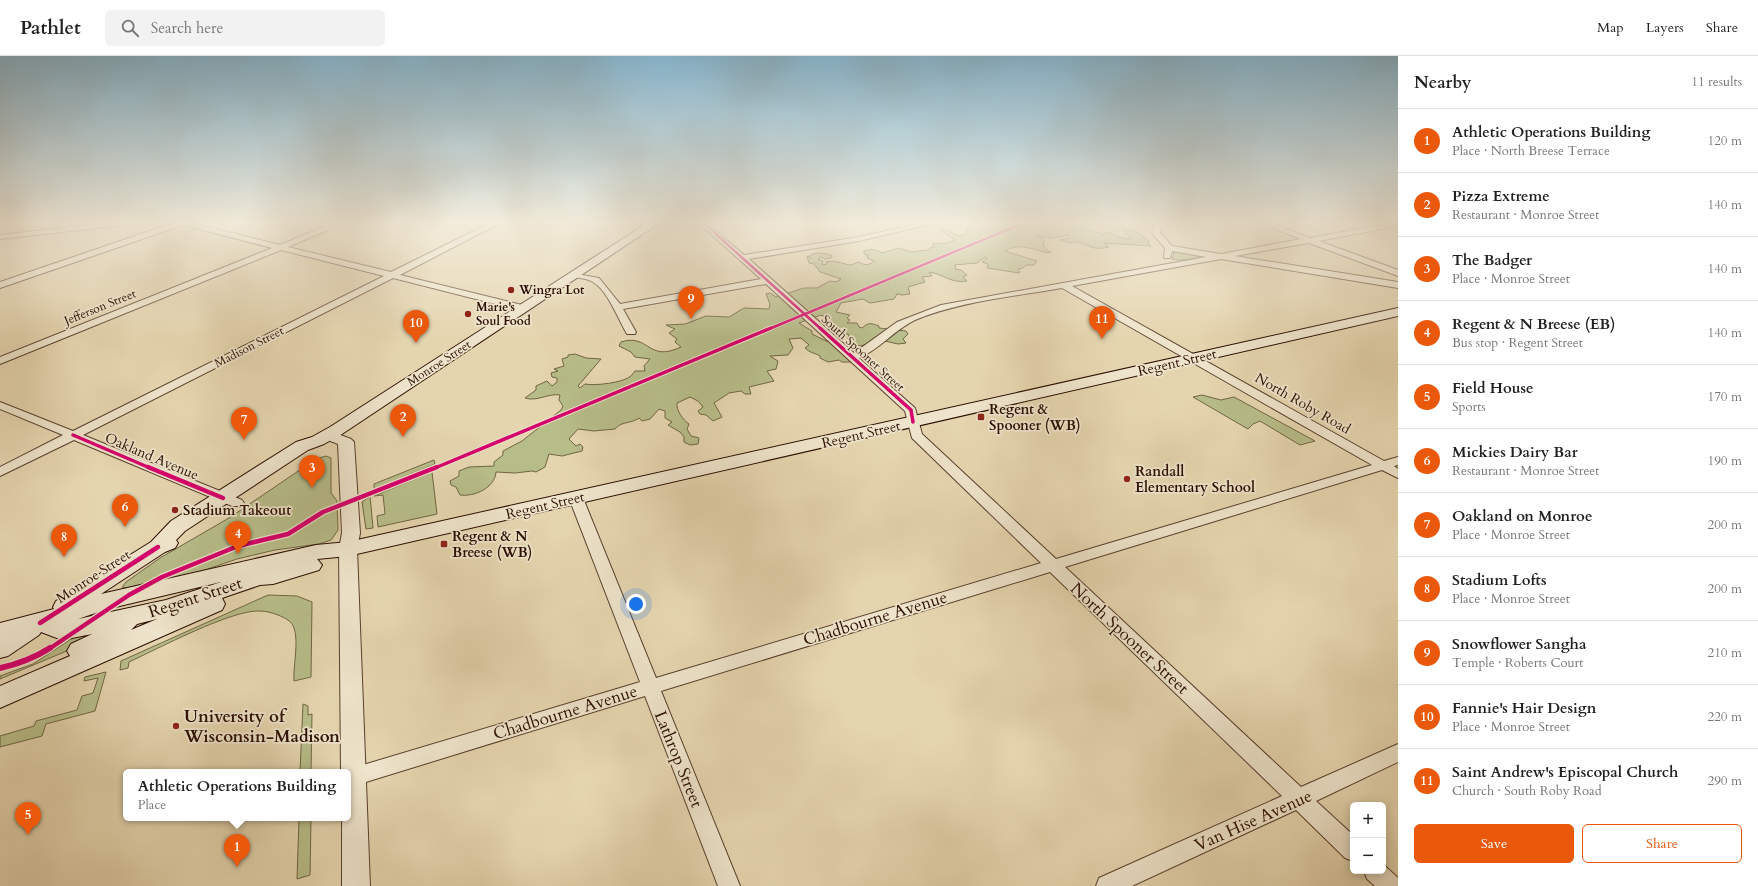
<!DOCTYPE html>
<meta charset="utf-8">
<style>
:root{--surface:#fff;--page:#f2f2f2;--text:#222;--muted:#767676;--line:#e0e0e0;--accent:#ea580c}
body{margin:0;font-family:Cardo,serif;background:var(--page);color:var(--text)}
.controls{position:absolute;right:12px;bottom:12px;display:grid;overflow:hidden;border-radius:6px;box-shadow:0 2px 10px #0003}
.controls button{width:36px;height:36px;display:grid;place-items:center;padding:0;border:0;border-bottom:1px solid var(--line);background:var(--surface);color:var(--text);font:20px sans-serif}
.you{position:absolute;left:636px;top:548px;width:14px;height:14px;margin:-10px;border:3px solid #fff;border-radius:50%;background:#1a73e8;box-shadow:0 0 0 6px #1a73e833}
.badge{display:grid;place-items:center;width:26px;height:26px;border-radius:50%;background:var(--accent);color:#fff;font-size:13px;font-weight:700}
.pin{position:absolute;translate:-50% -33px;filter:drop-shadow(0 1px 2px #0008)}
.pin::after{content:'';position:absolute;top:21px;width:14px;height:12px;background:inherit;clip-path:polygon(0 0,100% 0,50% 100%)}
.popup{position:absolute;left:123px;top:713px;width:228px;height:52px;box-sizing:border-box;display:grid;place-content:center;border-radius:6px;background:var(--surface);filter:drop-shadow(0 1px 3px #0005);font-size:13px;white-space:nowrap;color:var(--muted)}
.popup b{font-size:15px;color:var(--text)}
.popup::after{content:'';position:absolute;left:50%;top:100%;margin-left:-8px;border:8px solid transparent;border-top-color:var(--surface)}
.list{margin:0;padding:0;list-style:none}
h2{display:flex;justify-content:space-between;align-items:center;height:52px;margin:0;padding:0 16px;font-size:17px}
h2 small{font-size:13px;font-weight:400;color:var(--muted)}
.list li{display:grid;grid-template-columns:26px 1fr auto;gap:12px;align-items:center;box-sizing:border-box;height:64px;padding:0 16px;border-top:1px solid var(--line)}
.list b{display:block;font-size:15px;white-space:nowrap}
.list p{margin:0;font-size:13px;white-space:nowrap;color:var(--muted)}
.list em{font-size:13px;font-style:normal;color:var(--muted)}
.actions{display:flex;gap:8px;padding:12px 16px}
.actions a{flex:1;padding:9px 0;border:1px solid var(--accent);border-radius:6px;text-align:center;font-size:14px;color:var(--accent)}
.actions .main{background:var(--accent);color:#fff}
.icon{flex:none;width:22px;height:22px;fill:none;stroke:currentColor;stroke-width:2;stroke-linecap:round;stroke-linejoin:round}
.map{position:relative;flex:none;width:1398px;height:830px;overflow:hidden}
header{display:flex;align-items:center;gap:24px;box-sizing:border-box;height:56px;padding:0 20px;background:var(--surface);border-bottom:1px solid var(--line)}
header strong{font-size:19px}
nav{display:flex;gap:22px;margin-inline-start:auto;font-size:14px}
.search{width:280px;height:36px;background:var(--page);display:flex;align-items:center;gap:10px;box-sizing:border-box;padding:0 14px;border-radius:6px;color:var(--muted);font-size:15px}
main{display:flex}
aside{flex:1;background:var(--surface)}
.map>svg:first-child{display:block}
.green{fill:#b7bd89;stroke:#706544}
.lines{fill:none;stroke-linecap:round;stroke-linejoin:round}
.minor-casing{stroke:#593f2c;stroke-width:2}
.tertiary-casing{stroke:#593f2c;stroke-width:2}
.secondary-casing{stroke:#2a0d00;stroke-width:2}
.minor{fill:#eee4cb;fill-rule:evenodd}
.tertiary{fill:#eee4cb;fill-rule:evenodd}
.secondary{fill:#eee4cb;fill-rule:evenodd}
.cycleway-far3-casing{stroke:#eee4cb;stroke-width:4}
.cycleway-far2-casing{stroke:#eee4cb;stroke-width:5.5}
.cycleway-far1-casing{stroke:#eee4cb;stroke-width:7}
.cycleway-casing{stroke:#eee4cb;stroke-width:8}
.cycleway-far3{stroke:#d6006c;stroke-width:2.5}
.cycleway-far2{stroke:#d6006c;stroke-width:3.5}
.cycleway-far1{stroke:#d6006c;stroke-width:4.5}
.cycleway{stroke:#d6006c;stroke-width:6}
.poi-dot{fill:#8f2418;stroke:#eee4cb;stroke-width:1.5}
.labels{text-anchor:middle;stroke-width:3.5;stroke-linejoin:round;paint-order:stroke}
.far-poi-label{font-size:12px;font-weight:bold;fill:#2a0d00;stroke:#eee4cb;text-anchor:start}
.far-street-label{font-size:12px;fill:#2a0d00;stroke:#eee4cb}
.street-label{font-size:14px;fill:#2a0d00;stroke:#eee4cb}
.poi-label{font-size:14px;font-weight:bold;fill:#2a0d00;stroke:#eee4cb;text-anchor:start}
.near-street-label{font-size:17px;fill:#2a0d00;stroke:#eee4cb}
.near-poi-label{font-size:17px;font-weight:bold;fill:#2a0d00;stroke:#eee4cb;text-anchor:start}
</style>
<header>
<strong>Pathlet</strong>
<div class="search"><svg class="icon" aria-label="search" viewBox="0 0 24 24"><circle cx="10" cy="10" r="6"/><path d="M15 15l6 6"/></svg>Search here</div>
<nav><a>Map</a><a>Layers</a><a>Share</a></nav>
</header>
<main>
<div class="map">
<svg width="1398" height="830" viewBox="0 0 1398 830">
<rect width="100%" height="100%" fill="#e5d5af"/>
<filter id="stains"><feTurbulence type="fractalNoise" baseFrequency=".005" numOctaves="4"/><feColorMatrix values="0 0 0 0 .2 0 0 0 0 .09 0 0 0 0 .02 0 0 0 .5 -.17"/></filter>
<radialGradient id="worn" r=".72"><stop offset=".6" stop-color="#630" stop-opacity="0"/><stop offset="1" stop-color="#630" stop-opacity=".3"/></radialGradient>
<!-- green -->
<g class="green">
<path d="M 972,166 L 1089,166 L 1089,168 L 1081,171 L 1102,178 L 1110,176 C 1117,179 1122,185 1132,182 L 1122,174 L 1133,174 L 1149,185 L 1148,189 L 1151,190 L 1104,187 L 1109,191 C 1104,192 1100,193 1095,192 C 1087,191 1079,183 1071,187 L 1060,184 L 1069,182 L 1068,179 L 1053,182 L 1037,180 L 1045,185 L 1043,187 L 1045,193 L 1051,196 L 1048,197 C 1035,194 1018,186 1005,195 L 1037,205 L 1034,209 L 1026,209 L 1023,212 L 1018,213 L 1020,216 L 1019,217 L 987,212 L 988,208 L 982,206 L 987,202 L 985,201 L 977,207 L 954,209 L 956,211 L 955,213 L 961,214 L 967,219 L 963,221 L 967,225 C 952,228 943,218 929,216 L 932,220 L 922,221 L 925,226 L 908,231 L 910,238 L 902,239 L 897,238 L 894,243 L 870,247 L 863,243 L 841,247 L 836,256 L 850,259 L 847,262 L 850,264 L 847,267 L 857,267 L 859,271 L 862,272 C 869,266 871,267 879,270 L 879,272 L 906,275 L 908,278 L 903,283 L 906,287 L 898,288 L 885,285 L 859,290 L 848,283 L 849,280 L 848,278 L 843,279 L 837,274 L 832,276 L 825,274 L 824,271 L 827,269 L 821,267 L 827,262 L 821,259 L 799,267 L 812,275 L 812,278 L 826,285 L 831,285 L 853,306 L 842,306 L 839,304 L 828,306 L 820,302 L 820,300 C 815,297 810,297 805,292 L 809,289 L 801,282 L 789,283 L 793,292 L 788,299 L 770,300 L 778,305 L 776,313 L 767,315 L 774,325 L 749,331 L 751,338 L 745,338 L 741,335 L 729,337 L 714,347 L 722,361 L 713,365 L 706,359 L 700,358 L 698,355 L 703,351 L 698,345 L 690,341 L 677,347 C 676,354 683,364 689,368 L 687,373 L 691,380 L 699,382 L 698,388 L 690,389 L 684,386 L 684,381 L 680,376 L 668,369 L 672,366 L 665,362 L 665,355 L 659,353 L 650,363 L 642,365 L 639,362 C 631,368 621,365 615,373 L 594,375 L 578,373 L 569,383 L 576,390 L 580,388 L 583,391 L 582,395 L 562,400 L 549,398 L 545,411 L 536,416 L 532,415 L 515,417 L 496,416 C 495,432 474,441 460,439 L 456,431 L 451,429 L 450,425 L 459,420 L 459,415 L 469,411 L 494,410 L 494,406 L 503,399 L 503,395 L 522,385 L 561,354 L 563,350 L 559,344 L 560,339 C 548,337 537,346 525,342 L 536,334 L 536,330 L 547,325 L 552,330 L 557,326 L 557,322 L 552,321 L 551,317 L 558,315 L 554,313 L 564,310 L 562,303 L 568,301 L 568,299 L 575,298 L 586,302 L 601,303 L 578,330 L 580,332 L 585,328 C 594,330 623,327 631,320 C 632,319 633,317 635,315 L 645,315 L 644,310 L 650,303 L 635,301 L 631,296 L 619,290 L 621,286 C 650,277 647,307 681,291 L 675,286 L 677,283 L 669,277 L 675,273 L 666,269 L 685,268 L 706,260 L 729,261 L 744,252 L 769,253 L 770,248 L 766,238 L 770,237 L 776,241 L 804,232 L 817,232 L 830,225 L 836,226 L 841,223 L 820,216 L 814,208 L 809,207 L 807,200 L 811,202 L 809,200 C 814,196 826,196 832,200 L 831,202 L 825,203 L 821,201 L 818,203 L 823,205 L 822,209 L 827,208 L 826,206 C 835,204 841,207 849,209 C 853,209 855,207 859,206 C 864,210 871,209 874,205 L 867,202 L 868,199 L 864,198 L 864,195 C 870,192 877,194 882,197 L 899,192 L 911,196 L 928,194 L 931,191 L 935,191 L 932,188 L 947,187 L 955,184 L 940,174 L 944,173 L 959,180 L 968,177 L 967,175 L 969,170 L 977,172 L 987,169 Z"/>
<path d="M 1175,195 L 1203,200 C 1194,204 1181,205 1172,203 Z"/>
<polygon points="1202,339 1221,344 1234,341 1315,385 1300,389 1260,365 1253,368 1248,373 1193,341"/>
<polygon points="326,400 331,402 331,437 337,445 338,474 331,484 319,488 275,494 237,503 202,515 127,532 122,531 126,526 160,502 229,462 316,403"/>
<polygon points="434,404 435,408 374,433 374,428"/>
<polygon points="432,416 437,458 378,471 377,460 385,458 383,439 374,440"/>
<polygon points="370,440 373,472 366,473 362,446"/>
<path d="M 268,539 L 297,540 L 312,546 L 311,621 L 294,625 C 293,610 299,586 294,572 C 292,565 285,562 278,559 C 273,557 266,555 260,555 C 233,553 157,593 129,606 L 128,612 L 120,614 L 121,605 Z"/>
<polygon points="92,576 92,579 69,594 0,623 0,620 33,608 74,581"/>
<polygon points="106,616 95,655 46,668 42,680 0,691 0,680 34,670 36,665 77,654 82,640 93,637 98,622 84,625 85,621"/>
<polygon points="303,648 308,650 308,659 312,658 311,716 300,716"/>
<polygon points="299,762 311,762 310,819 297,823"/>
</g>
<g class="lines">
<!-- minor casing -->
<g class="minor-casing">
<g id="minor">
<polygon points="112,166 136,166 132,168 0,183 0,179"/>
<polygon points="176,166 189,166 280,189 335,166 346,166 288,191 391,216 492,166 502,166 400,219 526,250 528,252 523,255 393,222 83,379 242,444 244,447 242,450 232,450 74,384 0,420 0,411 63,379 0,353 0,346 73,375 384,220 281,194 0,308 0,301 272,192 183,169 0,232 0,226"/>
<path d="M 628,166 L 705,166 L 744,199 L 859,181 L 925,166 L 939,166 L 859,185 L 749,203 L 854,297 L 897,266 L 941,249 L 1206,201 L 1172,195 L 1170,202 L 1164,202 L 1165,192 L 1152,177 L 1154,166 L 1162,166 L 1160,177 L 1172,190 L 1221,198 L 1301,183 L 1257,166 L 1268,166 L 1310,182 L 1398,166 L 1398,170 L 1319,185 L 1398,214 L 1398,220 L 1309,187 L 1235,200 L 1398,226 L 1398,232 L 1221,203 L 1072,230 L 1384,405 L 1398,401 L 1398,409 L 1394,410 L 1398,413 L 1398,422 L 1382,414 L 1065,511 L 1301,731 L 1398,688 L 1398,706 L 1316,745 L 1353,779 L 1353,805 L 1345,802 L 1296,754 L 1132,830 L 1096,830 L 1099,822 L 1282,740 L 1050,516 L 661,635 L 740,830 L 718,830 L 645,640 L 353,730 L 348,728 L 348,716 L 345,716 L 353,712 L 640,626 L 569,442 L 571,439 L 581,439 L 583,442 L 656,622 L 1041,507 L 912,382 L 905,355 L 766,228 L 623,253 L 636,276 L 635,278 L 627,278 C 618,263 608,235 593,226 C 587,222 578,222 571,221 L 571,217 L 599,222 L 620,248 L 761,223 L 703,171 L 698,168 L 632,168 ZM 1062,232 L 1372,409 L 1056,503 L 922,378 L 915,352 L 859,302 C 880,293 894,274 915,264 C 957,246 1017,240 1062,232 Z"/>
<polygon points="1383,808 1398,822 1398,830 1375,830 1367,823 1364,815 1383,815"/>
</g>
</g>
<!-- tertiary casing -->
<g class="tertiary-casing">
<polygon id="tertiary" points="330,375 351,383 354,386 360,477 357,493 370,830 342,830 342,762 348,762 348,716 341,716 339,493 342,477 338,388 325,383 322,380 325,377"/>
</g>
<!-- secondary casing -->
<g class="secondary-casing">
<path id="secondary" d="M 649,166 L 661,166 L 342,378 L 324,388 L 308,394 L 185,475 L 176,484 L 178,487 L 175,492 L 165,496 L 101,538 L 316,489 L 348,486 L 1398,252 L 1398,260 L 348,500 L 317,503 L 322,509 L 319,514 L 273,528 L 260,529 L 222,542 L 225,548 L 222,554 L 0,652 L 0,630 L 70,600 L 67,595 L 71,588 L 92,578 L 62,584 L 41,576 L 39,579 L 8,600 L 0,602 L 0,567 L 54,553 L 53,551 L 56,545 L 151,486 L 171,465 L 296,386 L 312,381 L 330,371 ZM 221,526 L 166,544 L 78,563 L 107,553 ZM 157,563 L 131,574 L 137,568 Z"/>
</g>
<!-- minor -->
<use href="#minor" class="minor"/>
<!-- tertiary -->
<use href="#tertiary" class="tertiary"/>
<!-- secondary -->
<use href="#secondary" class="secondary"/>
<!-- cycleway-far3 casing -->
<g class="cycleway-far3-casing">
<g id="cycleway-far3">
<polyline points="632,166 699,166 706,169 821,273"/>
<polyline points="769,273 1026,166"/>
</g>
</g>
<!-- cycleway-far2 casing -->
<g class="cycleway-far2-casing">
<g id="cycleway-far2">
<polyline points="820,272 911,354 913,366"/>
<polyline points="73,379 150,412"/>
<polyline points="435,412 771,272"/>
</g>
</g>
<!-- cycleway-far1 casing -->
<g class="cycleway-far1-casing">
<g id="cycleway-far1">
<polyline points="148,411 223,442"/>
<polyline points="40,567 158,491"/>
<polyline points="49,593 129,539 162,521 238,490 288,478 323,456 437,411"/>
</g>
</g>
<!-- cycleway casing -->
<g class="cycleway-casing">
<path id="cycleway" d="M 0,612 C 19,608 34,602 50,592"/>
</g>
<!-- cycleway-far3 -->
<use href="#cycleway-far3" class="cycleway-far3"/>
<!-- cycleway-far2 -->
<use href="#cycleway-far2" class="cycleway-far2"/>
<!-- cycleway-far1 -->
<use href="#cycleway-far1" class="cycleway-far1"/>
<!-- cycleway -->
<use href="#cycleway" class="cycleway"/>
</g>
<!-- sky -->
<linearGradient id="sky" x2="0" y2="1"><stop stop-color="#87b6cf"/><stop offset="0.59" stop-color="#f3ecdb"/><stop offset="1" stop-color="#f3ecdb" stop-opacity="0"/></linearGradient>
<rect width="1398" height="282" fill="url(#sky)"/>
<!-- markers -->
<g class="poi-dot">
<circle cx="511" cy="234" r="4"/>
<circle cx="468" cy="258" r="4"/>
<rect x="977" y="357" width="8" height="8" rx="2"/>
<circle cx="1127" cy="423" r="4"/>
<circle cx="175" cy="454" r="4"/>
<rect x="440" y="484" width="8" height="8" rx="2"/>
<circle cx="176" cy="670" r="4"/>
</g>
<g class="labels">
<!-- far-poi labels -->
<g class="far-poi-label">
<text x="519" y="238">Wingra Lot</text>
<text x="476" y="255">Marie's<tspan x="476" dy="14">Soul Food</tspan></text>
</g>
<!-- far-street labels -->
<g class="far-street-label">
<text transform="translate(100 251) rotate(-22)" y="4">Jefferson Street</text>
<text transform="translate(249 291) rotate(-27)" y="4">Madison Street</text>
<text transform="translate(863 297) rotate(42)" y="4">South Spooner Street</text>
<text transform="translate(439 307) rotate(-33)" y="4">Monroe Street</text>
</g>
<!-- street labels -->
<g class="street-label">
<text transform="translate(1177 306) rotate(-13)" y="5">Regent Street</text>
<text transform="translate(1303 347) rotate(30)" y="5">North Roby Road</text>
<text transform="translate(861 378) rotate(-13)" y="5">Regent Street</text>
<text transform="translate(152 400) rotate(23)" y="5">Oakland Avenue</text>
<text transform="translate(545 449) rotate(-13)" y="5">Regent Street</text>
<text transform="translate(93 520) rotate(-33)" y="5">Monroe Street</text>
</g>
<!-- poi labels -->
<g class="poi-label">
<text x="989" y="358">Regent &amp;<tspan x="989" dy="16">Spooner (WB)</tspan></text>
<text x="1135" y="420">Randall<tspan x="1135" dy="16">Elementary School</tspan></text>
<text x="183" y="459">Stadium Takeout</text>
<text x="452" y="485">Regent &amp; N<tspan x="452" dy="16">Breese (WB)</tspan></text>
</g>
<!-- near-street labels -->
<g class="near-street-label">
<text transform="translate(195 541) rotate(-18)" y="6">Regent Street</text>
<text transform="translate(875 562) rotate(-17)" y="6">Chadbourne Avenue</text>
<text transform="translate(1130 582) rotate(43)" y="6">North Spooner Street</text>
<text transform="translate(565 656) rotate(-17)" y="6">Chadbourne Avenue</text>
<text transform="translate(679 703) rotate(68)" y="6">Lathrop Street</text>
<text transform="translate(1253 764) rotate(-24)" y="6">Van Hise Avenue</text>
</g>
<!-- near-poi labels -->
<g class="near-poi-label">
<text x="184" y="666">University of<tspan x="184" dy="20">Wisconsin-Madison</tspan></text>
</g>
</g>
<rect width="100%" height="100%" filter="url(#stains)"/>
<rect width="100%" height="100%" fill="url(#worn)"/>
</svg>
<div class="controls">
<button>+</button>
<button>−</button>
</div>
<div class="you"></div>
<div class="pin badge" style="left:237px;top:811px">1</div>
<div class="popup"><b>Athletic Operations Building</b>Place</div>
<div class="pin badge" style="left:403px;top:381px">2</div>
<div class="pin badge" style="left:312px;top:432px">3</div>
<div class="pin badge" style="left:238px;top:498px">4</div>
<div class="pin badge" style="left:28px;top:779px">5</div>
<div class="pin badge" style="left:125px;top:471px">6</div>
<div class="pin badge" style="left:244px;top:384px">7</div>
<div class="pin badge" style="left:64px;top:501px">8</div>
<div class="pin badge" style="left:691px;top:263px">9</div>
<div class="pin badge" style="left:416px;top:287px">10</div>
<div class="pin badge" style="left:1102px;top:283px">11</div>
</div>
<aside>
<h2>Nearby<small>11 results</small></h2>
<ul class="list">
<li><span class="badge">1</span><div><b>Athletic Operations Building</b><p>Place · North Breese Terrace</p></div><em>120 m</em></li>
<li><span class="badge">2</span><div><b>Pizza Extreme</b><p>Restaurant · Monroe Street</p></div><em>140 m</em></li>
<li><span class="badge">3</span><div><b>The Badger</b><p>Place · Monroe Street</p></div><em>140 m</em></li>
<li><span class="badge">4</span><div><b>Regent &amp; N Breese (EB)</b><p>Bus stop · Regent Street</p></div><em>140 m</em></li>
<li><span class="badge">5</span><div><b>Field House</b><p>Sports</p></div><em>170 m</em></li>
<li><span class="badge">6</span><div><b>Mickies Dairy Bar</b><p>Restaurant · Monroe Street</p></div><em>190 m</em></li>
<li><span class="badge">7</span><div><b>Oakland on Monroe</b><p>Place · Monroe Street</p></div><em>200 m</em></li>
<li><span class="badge">8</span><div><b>Stadium Lofts</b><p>Place · Monroe Street</p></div><em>200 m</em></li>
<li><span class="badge">9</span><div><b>Snowflower Sangha</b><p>Temple · Roberts Court</p></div><em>210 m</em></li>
<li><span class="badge">10</span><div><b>Fannie's Hair Design</b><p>Place · Monroe Street</p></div><em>220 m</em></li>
<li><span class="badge">11</span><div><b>Saint Andrew's Episcopal Church</b><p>Church · South Roby Road</p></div><em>290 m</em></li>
</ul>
<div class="actions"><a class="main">Save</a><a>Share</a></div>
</aside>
</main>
